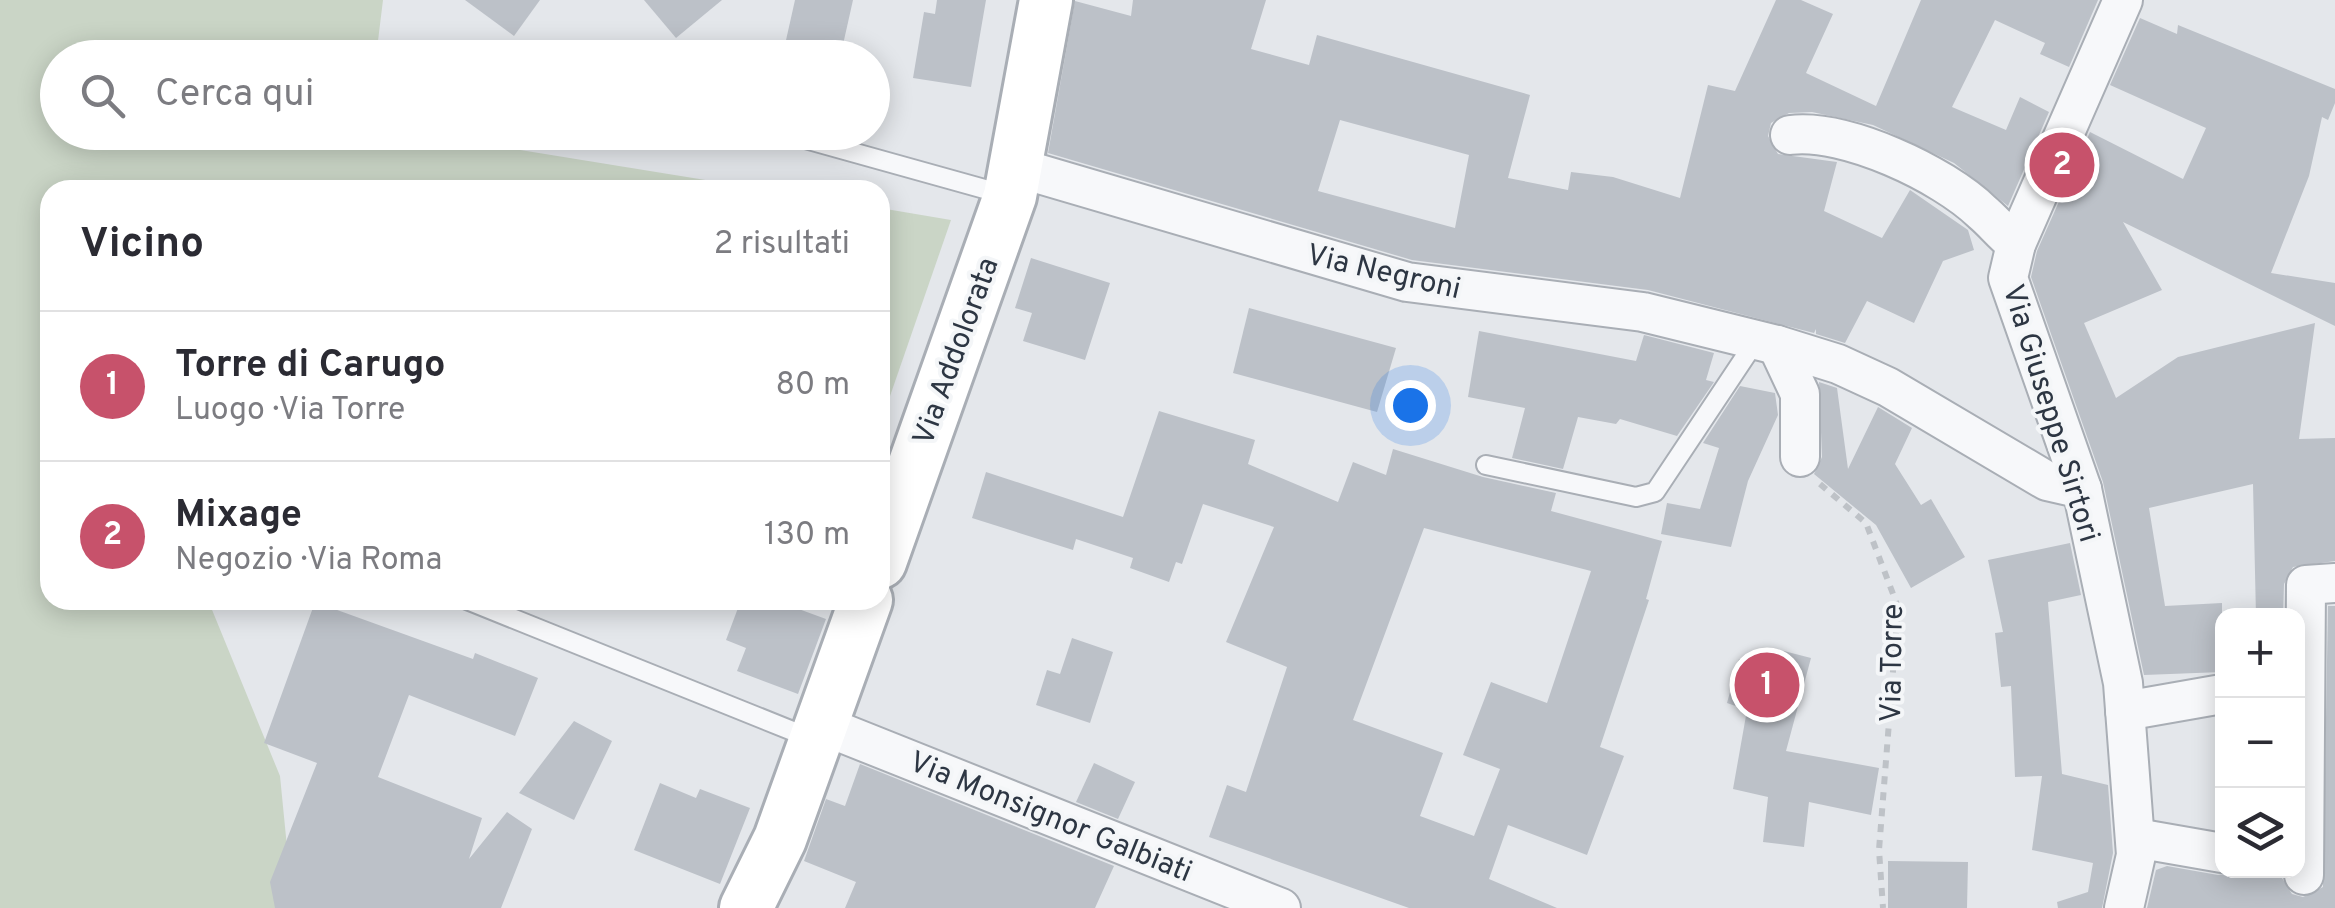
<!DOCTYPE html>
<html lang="it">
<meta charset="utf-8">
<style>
:root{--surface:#fff;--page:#f2f2f3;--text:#2b2b33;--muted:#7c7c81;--line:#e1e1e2;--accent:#c7526b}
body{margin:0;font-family:Overpass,sans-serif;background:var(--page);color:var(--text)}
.controls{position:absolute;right:30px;bottom:30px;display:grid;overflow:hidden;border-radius:20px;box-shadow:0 5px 25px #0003}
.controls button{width:90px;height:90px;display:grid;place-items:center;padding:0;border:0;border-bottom:2px solid var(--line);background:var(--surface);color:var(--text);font:50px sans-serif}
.you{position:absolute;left:1410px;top:405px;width:35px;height:35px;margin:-25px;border:8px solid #fff;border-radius:50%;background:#1a73e8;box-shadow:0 0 0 15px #1a73e833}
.badge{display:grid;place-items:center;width:65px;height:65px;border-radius:50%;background:var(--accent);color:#fff;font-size:32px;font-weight:700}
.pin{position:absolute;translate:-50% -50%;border:5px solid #fff;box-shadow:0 2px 10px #0006}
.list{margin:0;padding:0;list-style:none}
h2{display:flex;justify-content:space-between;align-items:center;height:130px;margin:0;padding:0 40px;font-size:42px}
h2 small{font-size:32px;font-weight:400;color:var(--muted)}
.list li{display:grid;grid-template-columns:65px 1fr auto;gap:30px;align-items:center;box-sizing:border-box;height:150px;padding:0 40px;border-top:2px solid var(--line)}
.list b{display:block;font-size:38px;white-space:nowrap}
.list p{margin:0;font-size:32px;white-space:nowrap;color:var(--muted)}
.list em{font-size:32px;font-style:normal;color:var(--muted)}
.icon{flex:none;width:55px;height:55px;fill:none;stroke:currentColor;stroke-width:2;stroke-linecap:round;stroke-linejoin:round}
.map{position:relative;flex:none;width:2335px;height:908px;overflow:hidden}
.search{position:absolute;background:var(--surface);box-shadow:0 5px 25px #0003;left:40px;top:40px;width:850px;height:110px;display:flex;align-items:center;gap:25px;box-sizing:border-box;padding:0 35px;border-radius:55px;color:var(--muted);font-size:38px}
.panel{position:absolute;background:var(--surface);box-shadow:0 5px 25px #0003;left:40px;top:180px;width:850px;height:430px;border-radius:30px}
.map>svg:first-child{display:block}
.green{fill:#cad5c6}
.building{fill:#bcc1c8;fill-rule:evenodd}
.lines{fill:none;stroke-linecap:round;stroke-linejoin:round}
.lane-casing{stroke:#a9aeb5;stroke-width:22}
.street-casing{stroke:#a9aeb5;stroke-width:42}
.secondary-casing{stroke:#a9aeb5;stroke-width:58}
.path{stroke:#bec2c7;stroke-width:6;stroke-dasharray:8 8;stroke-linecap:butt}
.lane{stroke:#f7f8fa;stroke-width:18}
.street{stroke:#f7f8fa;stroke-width:38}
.secondary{stroke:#fff;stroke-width:52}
.labels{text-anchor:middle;stroke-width:8;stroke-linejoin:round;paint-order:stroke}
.street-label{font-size:30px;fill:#2d3643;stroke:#f4f6f8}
</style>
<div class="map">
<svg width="2335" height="908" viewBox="0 0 2335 908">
<rect width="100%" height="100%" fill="#e4e7eb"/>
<!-- green -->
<g class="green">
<polygon points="0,0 383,0 376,57 58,58 58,132 416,133 767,190 50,190 50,600 208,600 280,776 293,908 0,908"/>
<polygon points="880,208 951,220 880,425"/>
</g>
<!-- building -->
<g class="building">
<polygon points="465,0 540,0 514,36"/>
<polygon points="644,0 722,0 676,38"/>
<polygon points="795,0 853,0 840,58 782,58"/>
<polygon points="937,0 986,0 971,87 913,78 924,12 935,14"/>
<path d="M 1133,0 L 1266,0 L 1251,49 L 1309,65 L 1317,35 L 1530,95 L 1508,178 L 1568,190 L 1571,172 L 1613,177 L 1680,198 L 1708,85 L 1735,91 L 1776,0 L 1801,0 L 1833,14 L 1806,73 L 1876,106 L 1921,0 L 2098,0 L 2069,67 L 2040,54 L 2045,43 L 1995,20 L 1952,107 L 2006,130 L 2020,97 L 2049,112 L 2008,206 L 1954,163 L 1873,125 L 1812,112 L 1789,113 L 1771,123 L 1768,136 L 1778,154 L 1837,162 L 1824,211 L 1882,238 L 1910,190 L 1968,230 L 1974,250 L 1943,261 L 1914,323 L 1867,301 L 1845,343 L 1816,334 L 1816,329 L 1814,333 L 1648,290 L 1412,260 L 1048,153 L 1075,1 L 1131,16 ZM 1340,120 L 1469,155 L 1455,228 L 1318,191 Z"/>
<polygon points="2140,18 2177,34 2178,25 2335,89 2335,103 2328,120 2322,117 2309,176 2271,273 2335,283 2335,326 2123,222 2162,290 2084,323 2116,398 2178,357 2315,323 2299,439 2335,438 2335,561 2293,567 2284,584 2283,616 2256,616 2253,484 2149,508 2165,606 2222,603 2222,672 2144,675 2103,482 2031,277 2037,251 2090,132 2183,179 2206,128 2110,85"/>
<polygon points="1031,258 1110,283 1085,360 1023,341 1032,313 1015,308"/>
<polygon points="1249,308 1396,348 1377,412 1233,373"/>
<polygon points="1479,331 1636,361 1644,335 1714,353 1706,380 1714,382 1677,436 1620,419 1616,424 1578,417 1563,469 1512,458 1525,408 1468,397"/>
<polygon points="1819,382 1837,388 1848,469 1878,407 1912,428 1895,464 1921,505 1931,499 1965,557 1911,588 1876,525 1814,474 1822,457"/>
<polygon points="1740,386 1775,393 1778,415 1748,481 1731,547 1661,534 1667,503 1700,509 1719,448 1703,443"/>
<path d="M 1159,411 L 1255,440 L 1248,464 L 1338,502 L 1353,462 L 1386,475 L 1393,449 L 1483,477 L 1556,493 L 1551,511 L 1662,541 L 1646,599 L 1649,600 L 1600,747 L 1624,756 L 1587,855 L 1508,825 L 1489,879 L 1557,908 L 1409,908 L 1209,837 L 1227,785 L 1246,792 L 1287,667 L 1226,642 L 1274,527 L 1203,504 L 1182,564 L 1176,562 L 1169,582 L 1130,568 L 1133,558 L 1076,539 L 1073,550 L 972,518 L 986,472 L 1123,517 ZM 1424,528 L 1591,571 L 1547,703 L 1491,682 L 1463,755 L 1500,769 L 1474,836 L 1420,816 L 1443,753 L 1353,720 Z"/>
<polygon points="2070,543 2081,595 2048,602 2062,774 2108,785 2113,853 2102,908 2058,908 2057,902 2088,892 2093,863 2032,850 2042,776 2015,777 2011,686 2001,687 1995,633 2003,632 1988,560"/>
<polygon points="741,600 774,600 826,619 798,694 737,671 746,648 726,640"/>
<polygon points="315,602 473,659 475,653 538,678 515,736 409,695 378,777 482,818 469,859 507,812 532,829 501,908 275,908 270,882 317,763 264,743"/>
<polygon points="2328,606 2335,606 2335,908 2147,908 2156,870 2167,866 2218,875 2250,870 2282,878 2292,894 2303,897 2323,887"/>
<polygon points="1072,638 1113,652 1090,723 1036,705 1047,670 1060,674"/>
<polygon points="1772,648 1811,658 1786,751 1879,768 1871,815 1809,802 1804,847 1763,842 1768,797 1733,789 1747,710 1727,703 1739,659 1767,667"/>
<polygon points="574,721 612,741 574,820 519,793"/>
<polygon points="1094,763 1135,782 1118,819 1076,802"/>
<polygon points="860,764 1114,866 1095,908 845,908 856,882 804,861 826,799 845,806"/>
<polygon points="660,783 696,798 700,789 750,808 720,884 634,850"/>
<polygon points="1888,861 1968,862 1967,908 1888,908"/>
</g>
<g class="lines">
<!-- lane casing -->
<g class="lane-casing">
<g id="lane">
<polyline points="416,56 430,58"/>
<polyline points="780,132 1006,195"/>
<polyline points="1486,465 1636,497 1655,492 1757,339"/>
<polyline points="467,600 810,738"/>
</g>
</g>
<!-- street casing -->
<g class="street-casing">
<g id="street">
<polyline points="2123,0 2016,244 2008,278 2082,489 2123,683 2136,855 2124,908"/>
<path d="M 1790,135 C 1845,128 1943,174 1982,212 C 1994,222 2003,234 2016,244"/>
<polyline points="1019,168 1407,282 1643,312 1777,345 1838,364 1888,387 2047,481 2082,489"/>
<polyline points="1777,345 1800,394 1800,457"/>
<polyline points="2125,711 2222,694"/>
<polyline points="822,725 1281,908"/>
<polyline points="2136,838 2222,853"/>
<polyline points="2304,875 2306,585 2335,583"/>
</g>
</g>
<!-- secondary casing -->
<g class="secondary-casing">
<g id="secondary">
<polyline points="880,562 1010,196 1046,0"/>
<polyline points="746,908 780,839 866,600"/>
</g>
</g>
<!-- path -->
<polyline class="path" points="1820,484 1866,523 1898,607 1879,850 1883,908"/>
<!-- lane -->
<use href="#lane" class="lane"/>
<!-- street -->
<use href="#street" class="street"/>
<!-- secondary -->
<use href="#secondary" class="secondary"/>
</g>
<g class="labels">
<!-- street labels -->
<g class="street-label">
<text transform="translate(1384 271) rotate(13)" y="10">Via Negroni</text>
<text transform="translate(955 351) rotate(-70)" y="10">Via Addolorata</text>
<text transform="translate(2052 413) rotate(73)" y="10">Via Giuseppe Sirtori</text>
<text transform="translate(1891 663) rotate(-89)" y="10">Via Torre</text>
<text transform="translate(1051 816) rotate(22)" y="10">Via Monsignor Galbiati</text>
</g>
</g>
</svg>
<div class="controls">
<button>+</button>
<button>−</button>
<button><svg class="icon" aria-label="layers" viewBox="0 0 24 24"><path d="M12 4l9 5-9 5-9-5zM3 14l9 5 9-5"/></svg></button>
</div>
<div class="you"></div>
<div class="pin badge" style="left:1767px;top:685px">1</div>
<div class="pin badge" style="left:2062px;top:165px">2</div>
<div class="search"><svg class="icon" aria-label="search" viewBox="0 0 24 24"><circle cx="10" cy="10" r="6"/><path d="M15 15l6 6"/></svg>Cerca qui</div>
<section class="panel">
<h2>Vicino<small>2 risultati</small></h2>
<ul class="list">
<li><span class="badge">1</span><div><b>Torre di Carugo</b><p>Luogo · Via Torre</p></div><em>80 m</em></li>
<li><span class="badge">2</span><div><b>Mixage</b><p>Negozio · Via Roma</p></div><em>130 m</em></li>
</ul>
</section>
</div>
